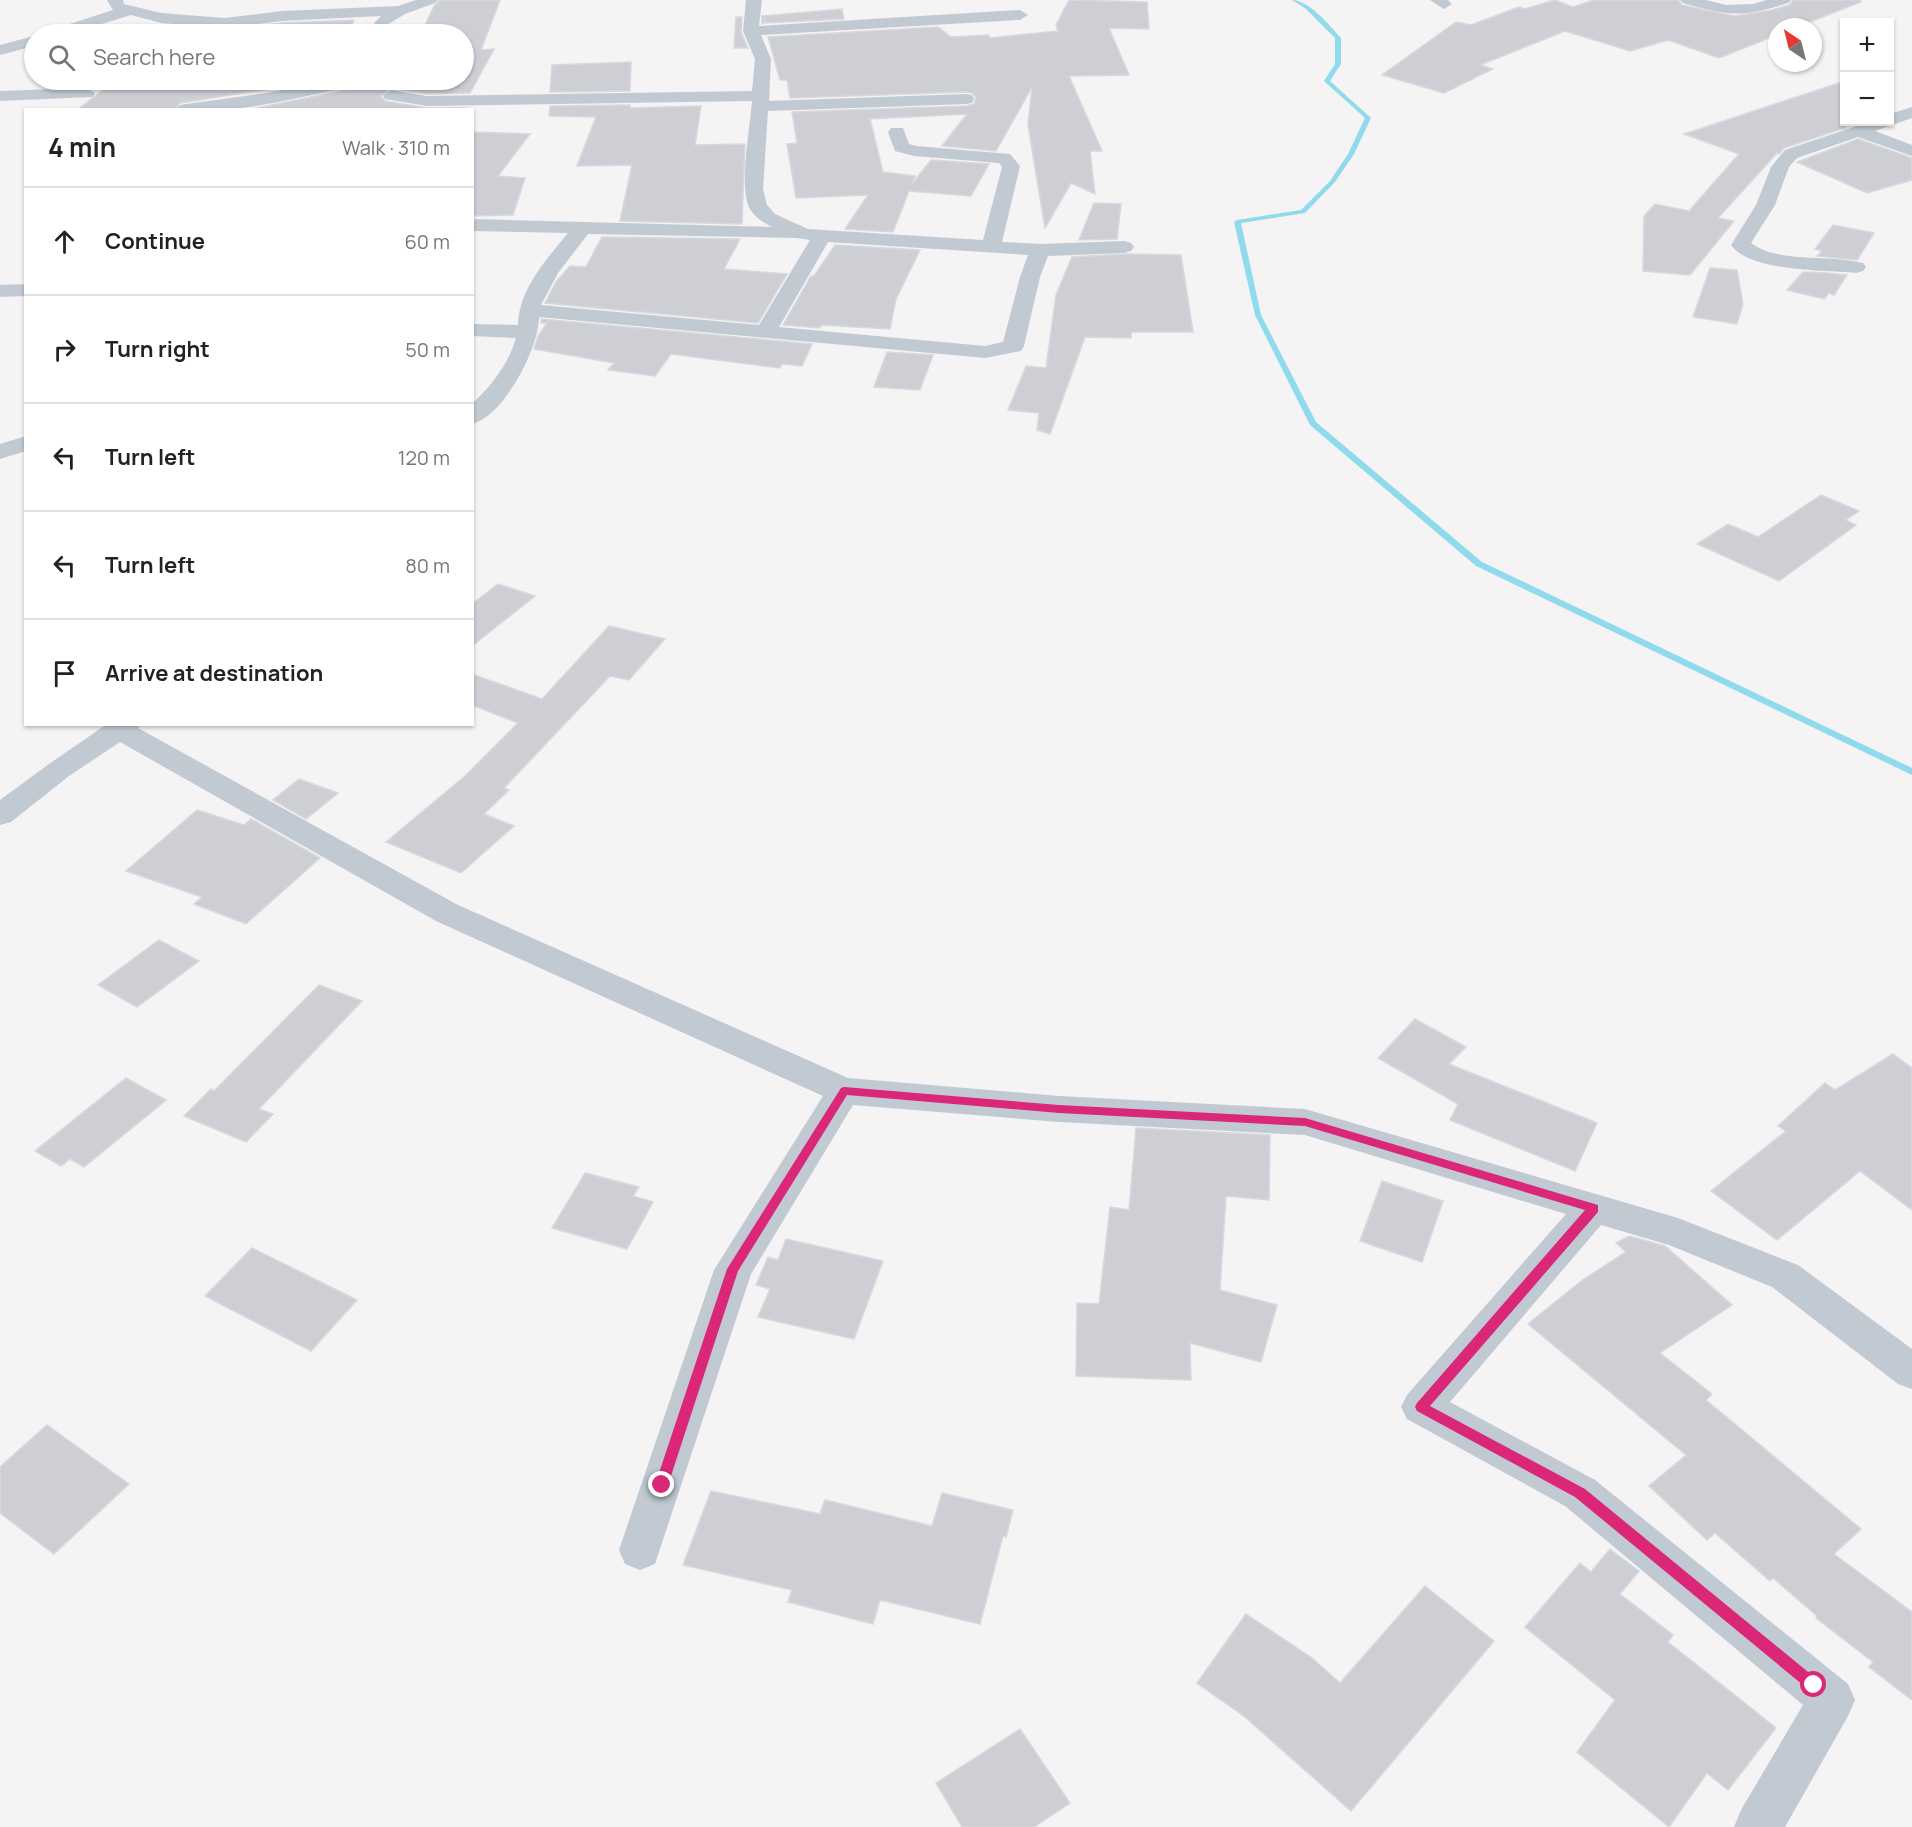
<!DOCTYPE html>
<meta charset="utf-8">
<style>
:root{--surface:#fff;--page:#f6f6f6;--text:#222;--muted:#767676;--line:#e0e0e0}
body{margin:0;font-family:Manrope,sans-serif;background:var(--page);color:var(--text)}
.controls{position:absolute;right:18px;top:18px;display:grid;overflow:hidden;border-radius:0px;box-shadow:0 2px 4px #0004}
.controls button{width:54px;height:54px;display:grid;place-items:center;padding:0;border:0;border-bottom:2px solid var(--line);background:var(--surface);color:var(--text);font:30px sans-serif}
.compass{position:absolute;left:1768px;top:18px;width:54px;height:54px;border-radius:50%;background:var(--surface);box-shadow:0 2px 4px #0004;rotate:325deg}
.stop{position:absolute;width:18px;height:18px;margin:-14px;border:4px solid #db2777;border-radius:50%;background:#fff}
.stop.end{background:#db2777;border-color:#fff;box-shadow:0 2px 6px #0008}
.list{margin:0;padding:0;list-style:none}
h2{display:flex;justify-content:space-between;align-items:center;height:78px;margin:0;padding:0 24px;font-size:26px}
h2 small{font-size:20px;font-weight:400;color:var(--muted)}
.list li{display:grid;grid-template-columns:39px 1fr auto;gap:18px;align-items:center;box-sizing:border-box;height:108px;padding:0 24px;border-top:2px solid var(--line)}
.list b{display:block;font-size:22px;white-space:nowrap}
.list em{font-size:20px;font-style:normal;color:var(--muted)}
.icon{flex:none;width:33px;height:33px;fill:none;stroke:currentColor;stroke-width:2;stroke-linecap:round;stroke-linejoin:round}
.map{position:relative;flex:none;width:1912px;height:1827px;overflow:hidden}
.search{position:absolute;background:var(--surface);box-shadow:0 2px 4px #0004;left:24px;top:24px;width:450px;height:66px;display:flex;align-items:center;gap:15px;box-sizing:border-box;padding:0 21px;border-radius:33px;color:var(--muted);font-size:22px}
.panel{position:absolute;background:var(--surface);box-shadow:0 2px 4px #0004;left:24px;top:108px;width:450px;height:618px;border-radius:0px}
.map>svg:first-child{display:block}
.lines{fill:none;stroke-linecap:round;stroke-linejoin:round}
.stream{fill:#90daee;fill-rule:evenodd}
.building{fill:#cdcfd5;stroke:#d7d9de;stroke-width:1.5}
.street{fill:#c1cad2;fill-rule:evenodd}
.route{fill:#db2777}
</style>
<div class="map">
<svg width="1912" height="1827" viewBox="0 0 1912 1827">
<rect width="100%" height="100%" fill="#f5f3f3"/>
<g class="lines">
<!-- stream -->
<path class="stream" d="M 1292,0 C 1309,0 1330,26 1341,38 L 1341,64 L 1330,81 L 1371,118 L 1354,154 L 1335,182 L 1305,213 L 1241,223 L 1261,315 L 1316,422 L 1482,562 L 1912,768 L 1912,775 L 1476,566 L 1310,425 L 1255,315 L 1234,222 L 1237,220 L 1301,210 L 1330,181 L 1348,154 L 1365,118 L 1324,81 L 1335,64 L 1335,38 L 1306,9 Z"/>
</g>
<!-- building -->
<g class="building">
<polygon points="440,0 500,0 481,50 494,49 470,93 427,94 391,88 381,96 385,101 427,108 467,108 466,110 247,110 360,87 370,80 464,80 464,34 421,34 434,6"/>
<polygon points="1069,0 1147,2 1149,29 1109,28 1129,75 1069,76 1102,151 1090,151 1095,194 1071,183 1045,228 1028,125 1032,87 996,151 942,146 967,114 870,119 883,172 915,176 912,184 931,160 989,164 971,196 909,191 893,232 845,229 868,195 796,198 787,144 797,143 792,112 966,106 974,104 976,98 972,93 966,92 790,98 787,80 780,80 768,37 938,27 951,37 988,35 990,38 1058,31 1056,25"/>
<polygon points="1555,0 1573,7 1594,0 1678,0 1682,5 1735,16 1772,10 1789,5 1793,0 1861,0 1861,2 1797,27 1777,27 1777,35 1719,58 1668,40 1630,51 1565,31 1480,65 1493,69 1444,93 1382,75 1456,22 1471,25 1519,7 1525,9"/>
<polygon points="842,9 844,19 766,23 765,18 764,23 762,24 762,16"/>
<polygon points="736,17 742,17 741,32 748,48 734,48"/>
<polygon points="354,20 348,34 175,34 185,27 224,30 282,23"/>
<polygon points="631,62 630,91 550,92 552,65"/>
<polygon points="116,80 327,80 180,103 175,110 77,110"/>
<polygon points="1845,81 1845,128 1784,148 1779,154 1777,153 1718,218 1734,221 1690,275 1643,271 1644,216 1655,204 1689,211 1739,154 1684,134"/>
<polygon points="630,105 630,108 701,106 695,145 745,144 742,224 620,221 632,165 577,166 596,117 549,116 550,106"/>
<polygon points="472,132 530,134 498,176 525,178 513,215 472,216"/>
<polygon points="1858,139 1912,158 1912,180 1867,193 1797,162"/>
<polygon points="1094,203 1121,204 1117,239 1079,240"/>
<polygon points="1833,225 1874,233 1857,260 1817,256 1822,251 1815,249"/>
<polygon points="602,237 740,239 724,269 787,274 758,323 545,303 556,282 570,266 586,267"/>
<polygon points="835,245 920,250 896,299 890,329 821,325 820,328 783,325 811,276 814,276"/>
<polygon points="1127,254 1181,255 1193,332 1131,332 1131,338 1085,337 1050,434 1037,430 1039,413 1008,410 1026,366 1046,368 1056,295 1072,257"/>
<polygon points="1710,268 1737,270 1743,304 1737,324 1693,317"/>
<polygon points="1803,272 1826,273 1847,275 1834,295 1829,293 1824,299 1787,290"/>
<polygon points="541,319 812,344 802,366 782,364 780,368 671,354 655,376 608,370 614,363 534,349 538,336 547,323 541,323"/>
<polygon points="887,352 933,355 920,390 874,387"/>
<polygon points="1821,495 1859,511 1846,520 1856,525 1779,581 1697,544 1728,524 1758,537"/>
<polygon points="498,584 535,596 472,646 472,604"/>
<polygon points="609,626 665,639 629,680 610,676 504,788 509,790 484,814 514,826 461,873 386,842 465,776 518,723 472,705 472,674 542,699"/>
<polygon points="299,779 338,793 306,819 273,800"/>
<polygon points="197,810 244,825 251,819 320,858 246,924 194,904 202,897 126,871"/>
<polygon points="159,940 199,961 137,1007 98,985"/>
<polygon points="319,985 362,1001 259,1109 273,1114 246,1142 184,1116 211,1089 214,1091"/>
<polygon points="1415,1019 1466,1047 1449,1064 1597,1123 1575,1171 1450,1120 1458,1104 1378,1058"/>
<polygon points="1893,1054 1912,1068 1912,1210 1860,1171 1777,1240 1711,1191 1786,1131 1778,1126 1825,1083 1835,1090"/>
<polygon points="126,1078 166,1100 84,1167 70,1159 61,1166 35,1151"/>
<polygon points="1136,1128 1270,1135 1269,1200 1226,1196 1220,1290 1277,1305 1261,1362 1190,1343 1191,1380 1076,1376 1077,1303 1099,1304 1110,1207 1129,1210"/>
<polygon points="585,1173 639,1187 633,1196 653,1202 627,1249 552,1228"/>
<polygon points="1382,1181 1443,1201 1422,1262 1360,1241"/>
<polygon points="1629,1236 1665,1246 1732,1305 1660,1353 1712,1394 1706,1400 1861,1529 1834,1554 1912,1612 1912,1700 1869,1667 1873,1662 1816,1618 1817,1616 1773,1578 1770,1581 1715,1533 1707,1540 1649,1486 1686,1455 1528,1324 1581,1281 1626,1252 1616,1243"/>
<polygon points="786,1239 883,1261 854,1339 758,1317 770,1289 756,1285 768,1257 778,1260"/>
<polygon points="252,1248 357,1300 311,1351 205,1296"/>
<polygon points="47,1425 129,1484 54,1554 0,1513 0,1467"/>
<polygon points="711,1491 820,1514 825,1500 932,1526 942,1493 1013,1510 1006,1537 1003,1536 980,1624 880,1600 873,1624 788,1602 792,1590 683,1565"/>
<polygon points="1610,1549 1639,1571 1620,1594 1673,1635 1668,1642 1776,1728 1728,1790 1707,1773 1669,1827 1577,1752 1615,1700 1525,1627 1580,1563 1591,1572"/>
<polygon points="1425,1586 1494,1641 1351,1811 1245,1717 1197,1683 1246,1614 1312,1658 1340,1683"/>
<polygon points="1020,1729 1070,1803 1034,1827 962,1827 936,1783"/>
</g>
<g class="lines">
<!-- street -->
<g class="street">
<polygon points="107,0 123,0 124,4 161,13 224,18 282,11 398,6 416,0 438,0 435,3 405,14 382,28 374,23 381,16 282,21 224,28 161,23 131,15 69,34 46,34 48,31 113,10"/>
<path d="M 746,0 L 762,0 L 759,26 L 1020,10 L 1028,15 L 1020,20 L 761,35 L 771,59 L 769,101 L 966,94 L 972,95 L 974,99 L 972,103 L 966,104 L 768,111 L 763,189 L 767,205 L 775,214 L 808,229 L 983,240 L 1002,167 L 999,163 L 914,156 L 895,151 L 888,132 L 891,128 L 903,128 L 909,144 L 916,146 L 1010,154 L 1020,166 L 1002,242 L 1040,244 L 1124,241 L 1131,243 L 1134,247 L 1131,251 L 1124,253 L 1048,256 L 1040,277 L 1024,346 L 1021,351 L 985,358 L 539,317 C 539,348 504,416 472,424 L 472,404 C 492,385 508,365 516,338 L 472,336 L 472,324 L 518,325 C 519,289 546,260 568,233 L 472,231 L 472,219 L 772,227 C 762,222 752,215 748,205 C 740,182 750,127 752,101 L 427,106 L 385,99 L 383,95 L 391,90 L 427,96 L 752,91 L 755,59 L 743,31 ZM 588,234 L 797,238 L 810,240 L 759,325 L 541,305 L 558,273 ZM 828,242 L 1028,255 L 1020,277 L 1003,342 L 985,346 L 779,327 Z"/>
<polygon points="1430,0 1448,0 1452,4 1444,9"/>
<path d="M 1680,0 L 1706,0 L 1726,5 L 1753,4 L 1767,0 L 1791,0 L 1788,3 C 1741,18 1730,16 1683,3 Z"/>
<polygon points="34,36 34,46 0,55 0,45"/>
<path d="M 337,80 L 368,80 L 360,85 C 301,96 237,116 177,109 L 180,105 L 186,104 L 267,93 Z"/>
<polygon points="87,88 95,93 93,97 0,101 0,91"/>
<path d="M 1912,107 L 1912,118 L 1875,131 L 1912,145 L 1912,156 L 1858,137 L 1797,158 L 1789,167 L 1775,205 L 1751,243 C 1779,264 1829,254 1863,263 L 1866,267 L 1863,271 L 1856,273 C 1825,270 1750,272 1731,245 L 1756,205 L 1771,167 L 1785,150 L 1869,122 L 1890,122 L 1890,114 Z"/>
<polygon points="26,284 26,296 0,297 0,285"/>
<polygon points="26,436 26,451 0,459 0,444"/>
<polygon points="107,724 141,724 138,728 458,905 848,1078 1059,1096 1305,1109 1678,1218 1798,1265 1912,1349 1912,1389 1898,1384 1772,1287 1669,1245 1601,1225 1450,1402 1595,1480 1848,1684 1855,1700 1848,1716 1785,1827 1734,1827 1741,1810 1803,1705 1565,1506 1407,1419 1401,1407 1407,1395 1566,1214 1305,1135 1059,1122 853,1105 751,1274 655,1564 640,1570 625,1564 619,1550 714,1270 823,1096 436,921 120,742 69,776 11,822 0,825 0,800 49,764"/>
</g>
</g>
<!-- route -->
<polygon class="route" points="844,1087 1059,1105 1305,1118 1598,1205 1598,1212 1430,1406 1585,1489 1819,1681 1821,1685 1819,1690 1814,1692 1809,1690 1575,1497 1417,1411 1415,1407 1417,1403 1585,1210 1305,1126 1059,1113 847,1095 738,1271 668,1485 666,1489 657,1489 655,1485 727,1269 841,1088"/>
</svg>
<div class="controls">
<button>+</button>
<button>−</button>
</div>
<svg class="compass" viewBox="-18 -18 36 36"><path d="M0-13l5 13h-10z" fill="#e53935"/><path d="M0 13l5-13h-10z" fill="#767676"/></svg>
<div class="stop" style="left:1814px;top:1685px"></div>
<div class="stop end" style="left:662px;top:1485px"></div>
<div class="search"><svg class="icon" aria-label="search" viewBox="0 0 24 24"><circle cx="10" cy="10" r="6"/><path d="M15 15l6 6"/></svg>Search here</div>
<section class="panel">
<h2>4 min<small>Walk · 310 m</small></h2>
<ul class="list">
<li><svg class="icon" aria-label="ahead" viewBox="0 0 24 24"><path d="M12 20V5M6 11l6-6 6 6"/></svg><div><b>Continue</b></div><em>60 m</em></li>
<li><svg class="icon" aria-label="right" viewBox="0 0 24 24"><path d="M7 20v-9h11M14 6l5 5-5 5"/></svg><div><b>Turn right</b></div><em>50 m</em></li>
<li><svg class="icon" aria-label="left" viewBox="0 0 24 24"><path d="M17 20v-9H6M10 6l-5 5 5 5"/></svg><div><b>Turn left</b></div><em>120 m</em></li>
<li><svg class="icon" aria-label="left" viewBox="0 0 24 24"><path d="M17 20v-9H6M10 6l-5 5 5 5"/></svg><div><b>Turn left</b></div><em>80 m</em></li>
<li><svg class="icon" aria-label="arrive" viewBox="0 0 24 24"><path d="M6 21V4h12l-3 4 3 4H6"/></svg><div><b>Arrive at destination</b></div></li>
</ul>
</section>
</div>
